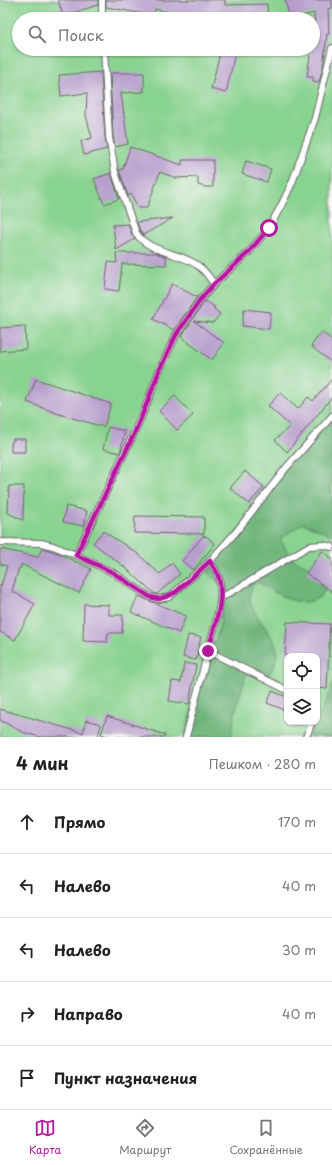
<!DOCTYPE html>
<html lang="ru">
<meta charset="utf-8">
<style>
:root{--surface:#fff;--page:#f6f6f6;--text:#222;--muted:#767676;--line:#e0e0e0;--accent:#b5179e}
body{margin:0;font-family:"Playpen Sans",sans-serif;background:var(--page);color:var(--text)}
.controls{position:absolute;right:12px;bottom:12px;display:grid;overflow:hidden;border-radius:8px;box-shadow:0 1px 3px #0004}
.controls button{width:36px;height:36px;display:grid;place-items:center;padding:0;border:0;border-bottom:1px solid var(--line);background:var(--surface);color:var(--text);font:20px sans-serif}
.stop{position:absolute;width:12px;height:12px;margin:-9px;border:3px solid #b5179e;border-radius:50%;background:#fff}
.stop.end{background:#b5179e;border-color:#fff;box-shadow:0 1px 4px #0008}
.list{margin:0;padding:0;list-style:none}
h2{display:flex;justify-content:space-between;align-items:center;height:52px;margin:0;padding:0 16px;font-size:17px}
h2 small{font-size:13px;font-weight:400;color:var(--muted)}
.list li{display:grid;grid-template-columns:26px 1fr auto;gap:12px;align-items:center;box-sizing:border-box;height:64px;padding:0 16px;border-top:1px solid var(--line)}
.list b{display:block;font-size:15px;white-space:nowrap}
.list em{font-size:13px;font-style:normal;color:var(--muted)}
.icon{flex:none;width:22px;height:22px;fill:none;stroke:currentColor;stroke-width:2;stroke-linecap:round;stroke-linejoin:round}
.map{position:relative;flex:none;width:332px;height:737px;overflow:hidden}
.search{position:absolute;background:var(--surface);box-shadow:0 1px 3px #0004;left:12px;right:12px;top:12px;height:44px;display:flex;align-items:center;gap:10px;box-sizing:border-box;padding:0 14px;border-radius:22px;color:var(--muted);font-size:15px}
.sheet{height:372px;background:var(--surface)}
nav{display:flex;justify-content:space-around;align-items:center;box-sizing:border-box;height:56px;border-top:1px solid var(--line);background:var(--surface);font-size:11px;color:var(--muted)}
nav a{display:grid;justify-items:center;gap:2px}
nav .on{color:var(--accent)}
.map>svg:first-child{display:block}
.green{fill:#89d390;stroke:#567a66;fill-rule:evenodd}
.forest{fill:#6eb57a;stroke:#486c5a}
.building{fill:#b89ecd}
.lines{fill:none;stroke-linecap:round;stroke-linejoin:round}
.lane-casing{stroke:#6b646a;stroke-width:8}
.lane{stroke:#fff;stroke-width:6}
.route{stroke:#b5179e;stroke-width:5}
</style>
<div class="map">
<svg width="332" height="737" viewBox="0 0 332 737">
<rect width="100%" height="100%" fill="#f6f6f2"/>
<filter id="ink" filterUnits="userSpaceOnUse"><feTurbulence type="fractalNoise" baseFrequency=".025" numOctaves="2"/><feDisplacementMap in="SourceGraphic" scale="8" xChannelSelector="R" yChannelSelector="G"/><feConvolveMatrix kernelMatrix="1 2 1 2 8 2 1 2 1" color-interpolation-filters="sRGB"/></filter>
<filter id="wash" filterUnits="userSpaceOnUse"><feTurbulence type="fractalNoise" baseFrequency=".012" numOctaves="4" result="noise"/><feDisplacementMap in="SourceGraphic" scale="16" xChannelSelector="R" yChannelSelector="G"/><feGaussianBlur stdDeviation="0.9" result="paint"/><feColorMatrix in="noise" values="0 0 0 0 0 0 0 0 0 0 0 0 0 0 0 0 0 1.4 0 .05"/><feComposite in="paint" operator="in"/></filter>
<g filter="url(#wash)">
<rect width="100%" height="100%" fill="#f3dec1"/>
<!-- green -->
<path class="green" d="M 0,0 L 332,0 L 332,737 L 0,737 ZM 19,19 L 313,19 L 313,49 L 19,49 ZM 287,656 L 317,656 L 317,722 L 287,722 Z"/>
<!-- forest -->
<g class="forest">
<path d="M 332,418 L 332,535 L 303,523 L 280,539 L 292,559 L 324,574 L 326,588 C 324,591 322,596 318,598 C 298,610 275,592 258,582 L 252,585 C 252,589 249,596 250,600 C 253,618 278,637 277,653 C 277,662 271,671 266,679 L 247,672 L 235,712 L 231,737 L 185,737 L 197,689 L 210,658 L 221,621 L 222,587 L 207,572 L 275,482 Z"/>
<polygon points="332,683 332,737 309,737 326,702"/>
</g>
<g id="blocks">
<!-- building -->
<g class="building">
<polygon points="58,0 98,0 98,5 63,16"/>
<polygon points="106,0 225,0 225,5 267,4 268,19 183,19 184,15 155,9 154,16 106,7"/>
<polygon points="285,0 332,0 332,8 328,9 329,34 327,34 323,67 319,82 313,81 313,77 307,77 311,49 313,49 313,45 316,45 314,13 290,19"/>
<polygon points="221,49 236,49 226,93 211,89"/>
<polygon points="101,72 105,137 107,149 84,155 81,141 92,138 86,115 87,93 61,96 59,75"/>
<polygon points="110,73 144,73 144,92 121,93 128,144 115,147 113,136"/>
<polygon points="130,147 182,165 182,160 213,160 213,187 205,187 198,185 198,177 176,178 160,172 147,208 138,208 131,194 128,196 119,170 123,169"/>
<polygon points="246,161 271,169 267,182 242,174"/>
<polygon points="111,173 119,199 104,204 94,179"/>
<polygon points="173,218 143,235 140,231 137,222"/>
<polygon points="128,224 132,235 135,239 116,250 113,225"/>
<polygon points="116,253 156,253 166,257 166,265 122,264 119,291 105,289 108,262 117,263"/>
<polygon points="172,284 197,297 174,330 153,319"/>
<polygon points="205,301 215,307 213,308 220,314 213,323 194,321 224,343 212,360 181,337"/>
<polygon points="244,309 271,312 269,329 242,326"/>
<polygon points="25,326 26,349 0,351 0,328"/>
<polygon points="322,332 332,340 332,363 311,346"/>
<polygon points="36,379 111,404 104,427 59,414 27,402"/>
<polygon points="332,379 332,397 287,452 275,440 290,426 268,406 280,393 298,409 308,397 313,401"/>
<polygon points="175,396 193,415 177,430 159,411"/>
<polygon points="108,427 125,431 120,453 103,449"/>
<polygon points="13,439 25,439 25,452 11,452 11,445"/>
<polygon points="245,471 264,487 249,504 230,488"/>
<polygon points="9,486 24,486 23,520 8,513"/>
<polygon points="66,506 87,511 84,526 63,522"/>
<polygon points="135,516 204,517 204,534 134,533"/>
<polygon points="103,531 137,553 160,574 172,563 180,574 157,594 155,594 127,569 93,543"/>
<polygon points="204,535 204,537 206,536 215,544 193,570 182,561"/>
<polygon points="42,548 58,553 76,562 76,563 77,562 91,569 79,593 21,564 21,568 19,568 12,591 35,604 15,640 0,632 0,585 1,586 7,566 0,564 0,549 38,557"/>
<polygon points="322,551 332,558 332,592 306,573"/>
<polygon points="138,596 186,616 179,633 131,612"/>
<polygon points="84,604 109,605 109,615 123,615 122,633 108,633 107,642 83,641"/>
<polygon points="287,622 330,624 327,689 317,688 317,656 285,656"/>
<polygon points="188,635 201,637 196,660 183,657"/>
<polygon points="184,663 196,665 189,704 169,701 172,681 181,682"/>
<polygon points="272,691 287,697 287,711 267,703"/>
<polygon points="0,709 83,733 86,720 101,724 98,737 40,737 22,732 0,720"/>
<polygon points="107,716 165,735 165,737 110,737 101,734"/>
</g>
</g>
</g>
<g filter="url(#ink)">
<use href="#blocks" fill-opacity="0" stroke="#6b646a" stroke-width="1"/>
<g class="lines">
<!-- lane casing -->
<g class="lane-casing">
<g id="lane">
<polyline points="102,19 102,0"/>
<polyline points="214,284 248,253 259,240 269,228 282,204 292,183 315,118 332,48"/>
<path d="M 0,542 L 41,543 L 53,546 L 76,555 L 134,433 L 147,403 L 160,369 L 176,335 L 200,300 L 214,284 C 209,277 204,269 197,265 C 179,252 149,253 136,233 L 115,172 L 109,137 L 104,49"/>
<polyline points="76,555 112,572 150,597 159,599 169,597 175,592 210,561 236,532 286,468 332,416"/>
<path d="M 210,561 C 212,565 216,570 218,575 C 226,599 214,627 208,651 L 287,690"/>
<polyline points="221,598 309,546 323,545 332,547"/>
<polyline points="186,737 208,651"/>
<polyline points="306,737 312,722"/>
</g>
</g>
<!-- lane -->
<use href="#lane" class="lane"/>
</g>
</g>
<g class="lines" filter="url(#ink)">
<!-- route -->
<path class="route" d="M 208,651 C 214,627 226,599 218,575 C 216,570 212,565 210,561 L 176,592 L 168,596 L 159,599 L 150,597 L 112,572 L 76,555 L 134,434 L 147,403 L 160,369 L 176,335 L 200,300 L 214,284 L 248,253 L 269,228"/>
</g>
</svg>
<div class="controls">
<button><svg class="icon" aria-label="locate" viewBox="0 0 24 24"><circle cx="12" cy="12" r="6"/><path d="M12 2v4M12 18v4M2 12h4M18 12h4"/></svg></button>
<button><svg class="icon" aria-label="layers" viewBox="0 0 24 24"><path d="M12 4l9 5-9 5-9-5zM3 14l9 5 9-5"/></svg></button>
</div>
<div class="stop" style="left:269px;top:228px"></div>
<div class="stop end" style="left:208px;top:651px"></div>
<div class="search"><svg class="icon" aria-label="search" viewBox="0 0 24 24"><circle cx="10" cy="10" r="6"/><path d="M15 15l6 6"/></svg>Поиск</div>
</div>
<section class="sheet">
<h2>4 мин<small>Пешком · 280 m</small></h2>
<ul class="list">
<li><svg class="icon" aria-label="ahead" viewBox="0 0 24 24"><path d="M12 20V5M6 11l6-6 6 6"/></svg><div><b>Прямо</b></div><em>170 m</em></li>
<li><svg class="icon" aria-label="left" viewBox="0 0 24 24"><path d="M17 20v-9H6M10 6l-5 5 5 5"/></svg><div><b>Налево</b></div><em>40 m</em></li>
<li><svg class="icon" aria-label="left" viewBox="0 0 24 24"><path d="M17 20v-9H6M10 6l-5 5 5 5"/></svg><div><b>Налево</b></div><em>30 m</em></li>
<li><svg class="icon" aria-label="right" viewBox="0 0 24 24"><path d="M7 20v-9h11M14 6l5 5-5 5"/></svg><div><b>Направо</b></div><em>40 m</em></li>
<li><svg class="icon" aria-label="arrive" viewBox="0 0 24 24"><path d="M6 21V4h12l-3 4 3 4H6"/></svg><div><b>Пункт назначения</b></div></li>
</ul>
</section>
<nav>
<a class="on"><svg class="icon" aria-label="map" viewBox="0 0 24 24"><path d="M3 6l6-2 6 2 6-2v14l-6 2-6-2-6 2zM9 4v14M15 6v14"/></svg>Карта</a>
<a><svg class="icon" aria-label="directions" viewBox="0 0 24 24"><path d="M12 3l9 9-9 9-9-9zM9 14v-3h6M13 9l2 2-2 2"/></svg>Маршрут</a>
<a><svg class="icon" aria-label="saved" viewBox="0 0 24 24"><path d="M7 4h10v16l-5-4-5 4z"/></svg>Сохранённые</a>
</nav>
